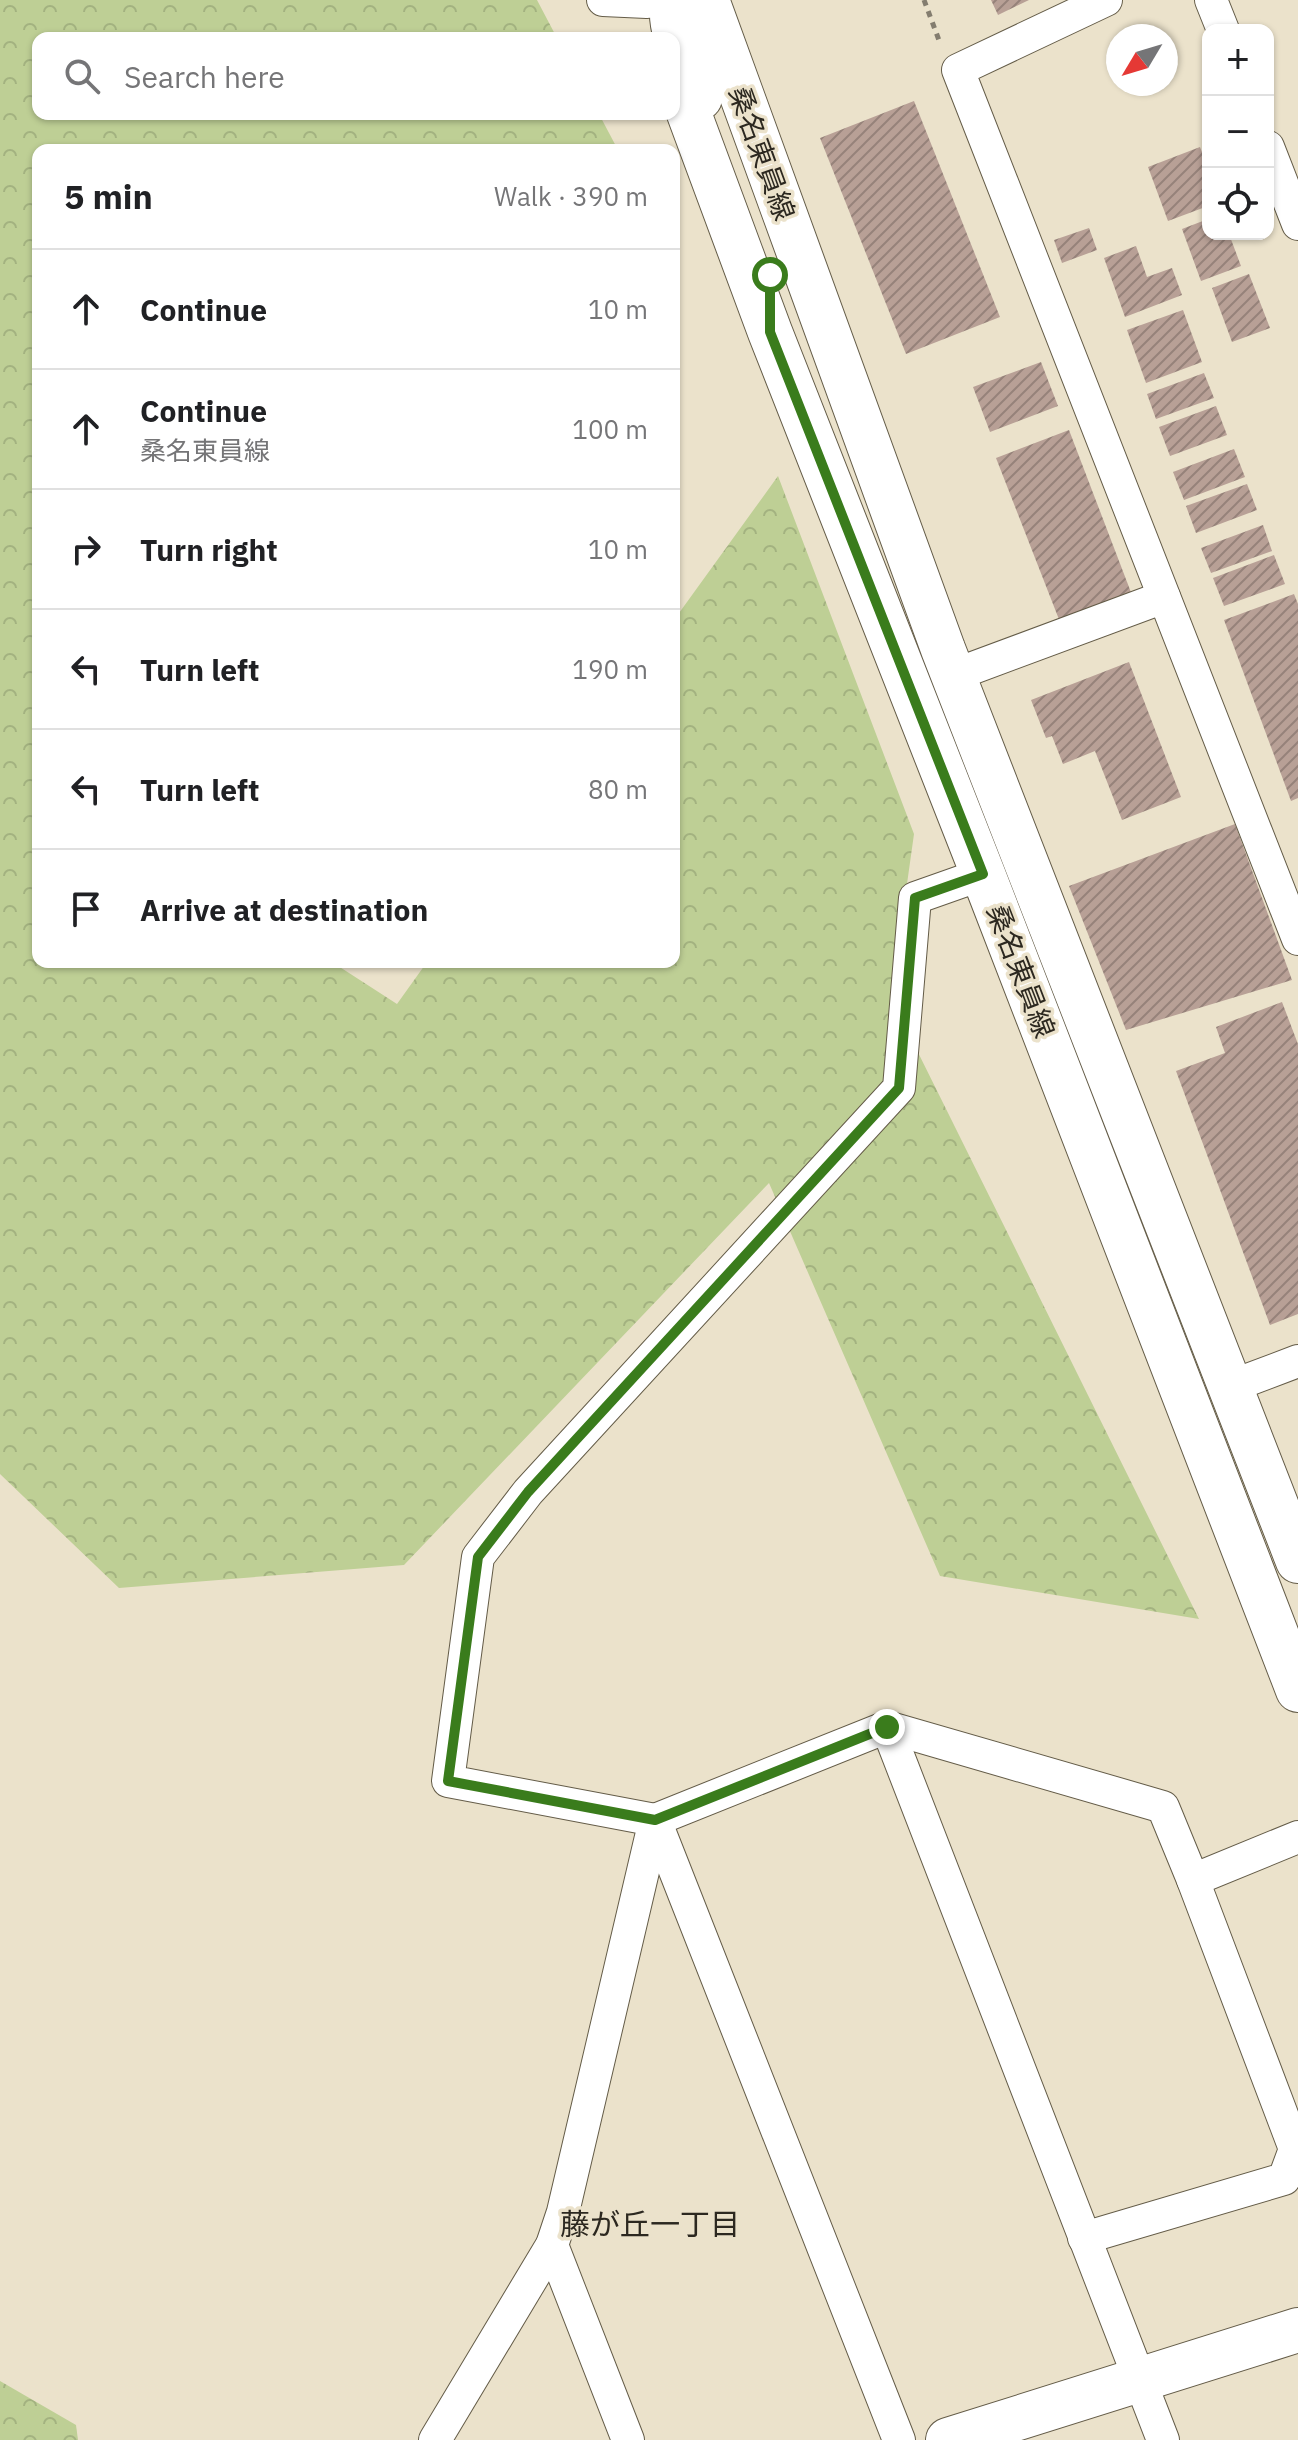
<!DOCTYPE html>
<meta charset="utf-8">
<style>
:root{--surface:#fff;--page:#f6f6f6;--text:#202124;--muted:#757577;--line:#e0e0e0}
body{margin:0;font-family:"IBM Plex Sans","Noto Sans JP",sans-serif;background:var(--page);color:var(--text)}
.controls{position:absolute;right:24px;top:24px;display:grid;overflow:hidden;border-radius:16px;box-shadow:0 2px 6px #0004}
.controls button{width:72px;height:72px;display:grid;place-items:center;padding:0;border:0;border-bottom:2px solid var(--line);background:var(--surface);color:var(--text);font:40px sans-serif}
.compass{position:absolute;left:1106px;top:24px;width:72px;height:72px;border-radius:50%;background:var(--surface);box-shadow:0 2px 6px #0004;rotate:232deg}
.stop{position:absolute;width:24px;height:24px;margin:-18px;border:6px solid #3a7c1c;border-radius:50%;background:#fff}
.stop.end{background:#3a7c1c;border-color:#fff;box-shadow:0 2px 8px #0008}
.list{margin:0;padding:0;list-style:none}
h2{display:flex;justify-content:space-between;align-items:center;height:104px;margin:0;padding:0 32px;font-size:34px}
h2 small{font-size:26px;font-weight:400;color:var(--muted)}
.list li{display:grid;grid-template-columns:52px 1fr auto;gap:24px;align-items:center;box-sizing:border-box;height:120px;padding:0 32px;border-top:2px solid var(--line)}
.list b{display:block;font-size:30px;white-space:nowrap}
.list p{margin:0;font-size:26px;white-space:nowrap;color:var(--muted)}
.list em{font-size:26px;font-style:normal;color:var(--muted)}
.icon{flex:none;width:44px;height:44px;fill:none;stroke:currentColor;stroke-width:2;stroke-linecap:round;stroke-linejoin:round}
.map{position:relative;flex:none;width:1298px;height:2440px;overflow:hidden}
.search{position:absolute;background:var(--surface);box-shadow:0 2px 6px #0004;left:32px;top:32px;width:648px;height:88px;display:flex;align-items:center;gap:20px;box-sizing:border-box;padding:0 28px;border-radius:16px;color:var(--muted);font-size:30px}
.panel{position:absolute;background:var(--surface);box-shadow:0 2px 6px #0004;left:32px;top:144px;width:648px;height:824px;border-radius:16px}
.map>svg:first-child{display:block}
.forest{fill:url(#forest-crowns)}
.building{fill:url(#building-hatch)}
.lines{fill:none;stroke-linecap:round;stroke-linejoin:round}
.street-casing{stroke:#645c48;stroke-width:34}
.secondary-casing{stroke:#645c48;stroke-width:46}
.path{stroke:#847d6f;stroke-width:5;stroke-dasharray:6 6;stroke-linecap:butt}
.street{stroke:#fff;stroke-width:32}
.secondary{stroke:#fff;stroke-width:44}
.route{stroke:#3a7c1c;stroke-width:10}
.labels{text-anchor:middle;stroke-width:7;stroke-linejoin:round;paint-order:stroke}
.street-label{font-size:28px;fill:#2c2820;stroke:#ebe2cb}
.neighbourhood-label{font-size:30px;fill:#2c2820;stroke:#ebe2cb}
</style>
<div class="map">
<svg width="1298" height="2440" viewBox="0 0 1298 2440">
<defs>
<pattern id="forest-crowns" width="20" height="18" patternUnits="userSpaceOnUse" patternTransform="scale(2)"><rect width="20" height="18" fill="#becf95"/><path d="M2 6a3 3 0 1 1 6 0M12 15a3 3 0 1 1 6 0" fill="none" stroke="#a3b280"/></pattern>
<pattern id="building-hatch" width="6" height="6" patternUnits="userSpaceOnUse" patternTransform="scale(2)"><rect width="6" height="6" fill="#b8a096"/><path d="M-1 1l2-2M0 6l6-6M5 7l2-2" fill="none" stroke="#96827a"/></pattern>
</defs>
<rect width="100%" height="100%" fill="#ebe2cb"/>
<!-- forest -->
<g class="forest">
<polygon points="0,0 537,0 557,38 38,38 38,114 599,114 618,150 38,150 38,962 332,962 397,1004 427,962 674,962 674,620 778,476 914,834 891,998 1199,1619 940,1576 769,1183 404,1565 119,1588 0,1474"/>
<polygon points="0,2381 76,2425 78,2440 0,2440"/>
</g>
<!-- building -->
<g class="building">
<polygon points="991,0 1029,0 998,15"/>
<polygon points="914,101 1000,317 906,354 820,138"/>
<polygon points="1200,147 1208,168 1208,206 1168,221 1148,167"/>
<polygon points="1208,219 1208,234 1229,234 1241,266 1201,281 1182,229"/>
<polygon points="1089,228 1097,250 1062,263 1054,240"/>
<polygon points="1136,246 1147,277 1172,268 1182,295 1125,317 1104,258"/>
<polygon points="1249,274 1270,328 1232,342 1212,288"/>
<polygon points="1183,310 1202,362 1146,383 1127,330"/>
<polygon points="1041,362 1058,406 990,432 973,387"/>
<polygon points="1204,373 1214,398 1156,419 1147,394"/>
<polygon points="1216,406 1227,435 1170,456 1159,427"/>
<polygon points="1069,430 1132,595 1060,622 996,458"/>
<polygon points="1234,449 1245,477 1184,500 1173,472"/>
<polygon points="1247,484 1257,510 1196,533 1186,506"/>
<polygon points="1263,525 1272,551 1211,573 1201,548"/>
<polygon points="1274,555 1285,584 1224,606 1213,578"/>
<polygon points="1294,594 1298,604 1298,798 1291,801 1224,620"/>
<polygon points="1129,662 1181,797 1122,820 1095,751 1063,764 1052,736 1046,738 1031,700"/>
<polygon points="1235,824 1292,980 1126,1030 1069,886"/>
<polygon points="1282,1002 1298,1044 1298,1314 1270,1325 1176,1071 1225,1053 1216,1027"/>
</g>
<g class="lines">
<!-- street casing -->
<g class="street-casing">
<g id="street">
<polyline points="603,0 647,2"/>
<polyline points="1106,0 958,70 1298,939"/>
<polyline points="1211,0 1223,30"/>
<polyline points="1268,147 1298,224"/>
<polyline points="954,675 1164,597"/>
<polyline points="1229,1387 1298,1361"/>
<polyline points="887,1727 1163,2440"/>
<polyline points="1084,2238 1284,2179 1295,2149 1193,1880"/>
<polyline points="552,2245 628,2440"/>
<polyline points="435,2440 552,2245 563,2212 655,1820 887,1727 1163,1807 1193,1880 1298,1837"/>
<polyline points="899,2440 655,1820 448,1781 478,1557 528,1492 899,1088 915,898 983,874"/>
</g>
</g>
<!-- secondary casing -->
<g class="secondary-casing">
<g id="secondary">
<path d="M 674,0 C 664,25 691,74 700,98"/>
<polyline points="707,0 943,649 1298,1561"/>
<polyline points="674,73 770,332 983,874 1298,1690"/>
<polyline points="948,2440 1298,2330"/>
</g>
</g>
<!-- path -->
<polyline class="path" points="924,0 940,43"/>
<!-- street -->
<use href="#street" class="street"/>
<!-- secondary -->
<use href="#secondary" class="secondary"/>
</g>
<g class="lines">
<!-- route -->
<polyline class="route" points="770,275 770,332 983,874 915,898 899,1088 528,1492 478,1557 448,1781 655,1820 887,1727"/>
</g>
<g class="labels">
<!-- street labels -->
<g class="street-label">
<text transform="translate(762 153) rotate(70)" y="10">桑名東員線</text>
<text transform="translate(1021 971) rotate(69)" y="10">桑名東員線</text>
</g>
<!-- neighbourhood labels -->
<g class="neighbourhood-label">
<text x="650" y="2235">藤が丘一丁目</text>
</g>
</g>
</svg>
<div class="controls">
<button>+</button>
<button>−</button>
<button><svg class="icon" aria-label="locate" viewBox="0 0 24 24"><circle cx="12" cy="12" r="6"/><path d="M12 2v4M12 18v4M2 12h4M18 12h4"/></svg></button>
</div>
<svg class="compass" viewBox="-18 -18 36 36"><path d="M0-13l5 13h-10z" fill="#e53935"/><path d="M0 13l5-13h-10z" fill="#757577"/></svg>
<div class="stop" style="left:770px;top:275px"></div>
<div class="stop end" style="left:887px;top:1727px"></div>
<div class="search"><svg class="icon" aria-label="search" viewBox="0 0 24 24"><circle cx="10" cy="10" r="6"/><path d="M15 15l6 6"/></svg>Search here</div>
<section class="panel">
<h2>5 min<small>Walk · 390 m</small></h2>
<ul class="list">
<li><svg class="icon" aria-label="ahead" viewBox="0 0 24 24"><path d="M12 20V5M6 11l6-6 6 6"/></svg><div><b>Continue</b></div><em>10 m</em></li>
<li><svg class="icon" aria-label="ahead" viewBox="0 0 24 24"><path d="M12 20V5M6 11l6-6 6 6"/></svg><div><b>Continue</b><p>桑名東員線</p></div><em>100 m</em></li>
<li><svg class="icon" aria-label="right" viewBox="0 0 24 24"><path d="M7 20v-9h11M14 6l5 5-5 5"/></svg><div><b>Turn right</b></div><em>10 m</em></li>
<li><svg class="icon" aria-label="left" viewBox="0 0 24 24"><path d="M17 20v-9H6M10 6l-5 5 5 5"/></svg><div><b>Turn left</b></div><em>190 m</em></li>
<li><svg class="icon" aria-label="left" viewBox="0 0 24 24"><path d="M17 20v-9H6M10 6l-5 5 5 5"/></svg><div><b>Turn left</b></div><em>80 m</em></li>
<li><svg class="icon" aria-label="arrive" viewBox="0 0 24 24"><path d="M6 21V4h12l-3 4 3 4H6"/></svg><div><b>Arrive at destination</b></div></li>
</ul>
</section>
</div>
